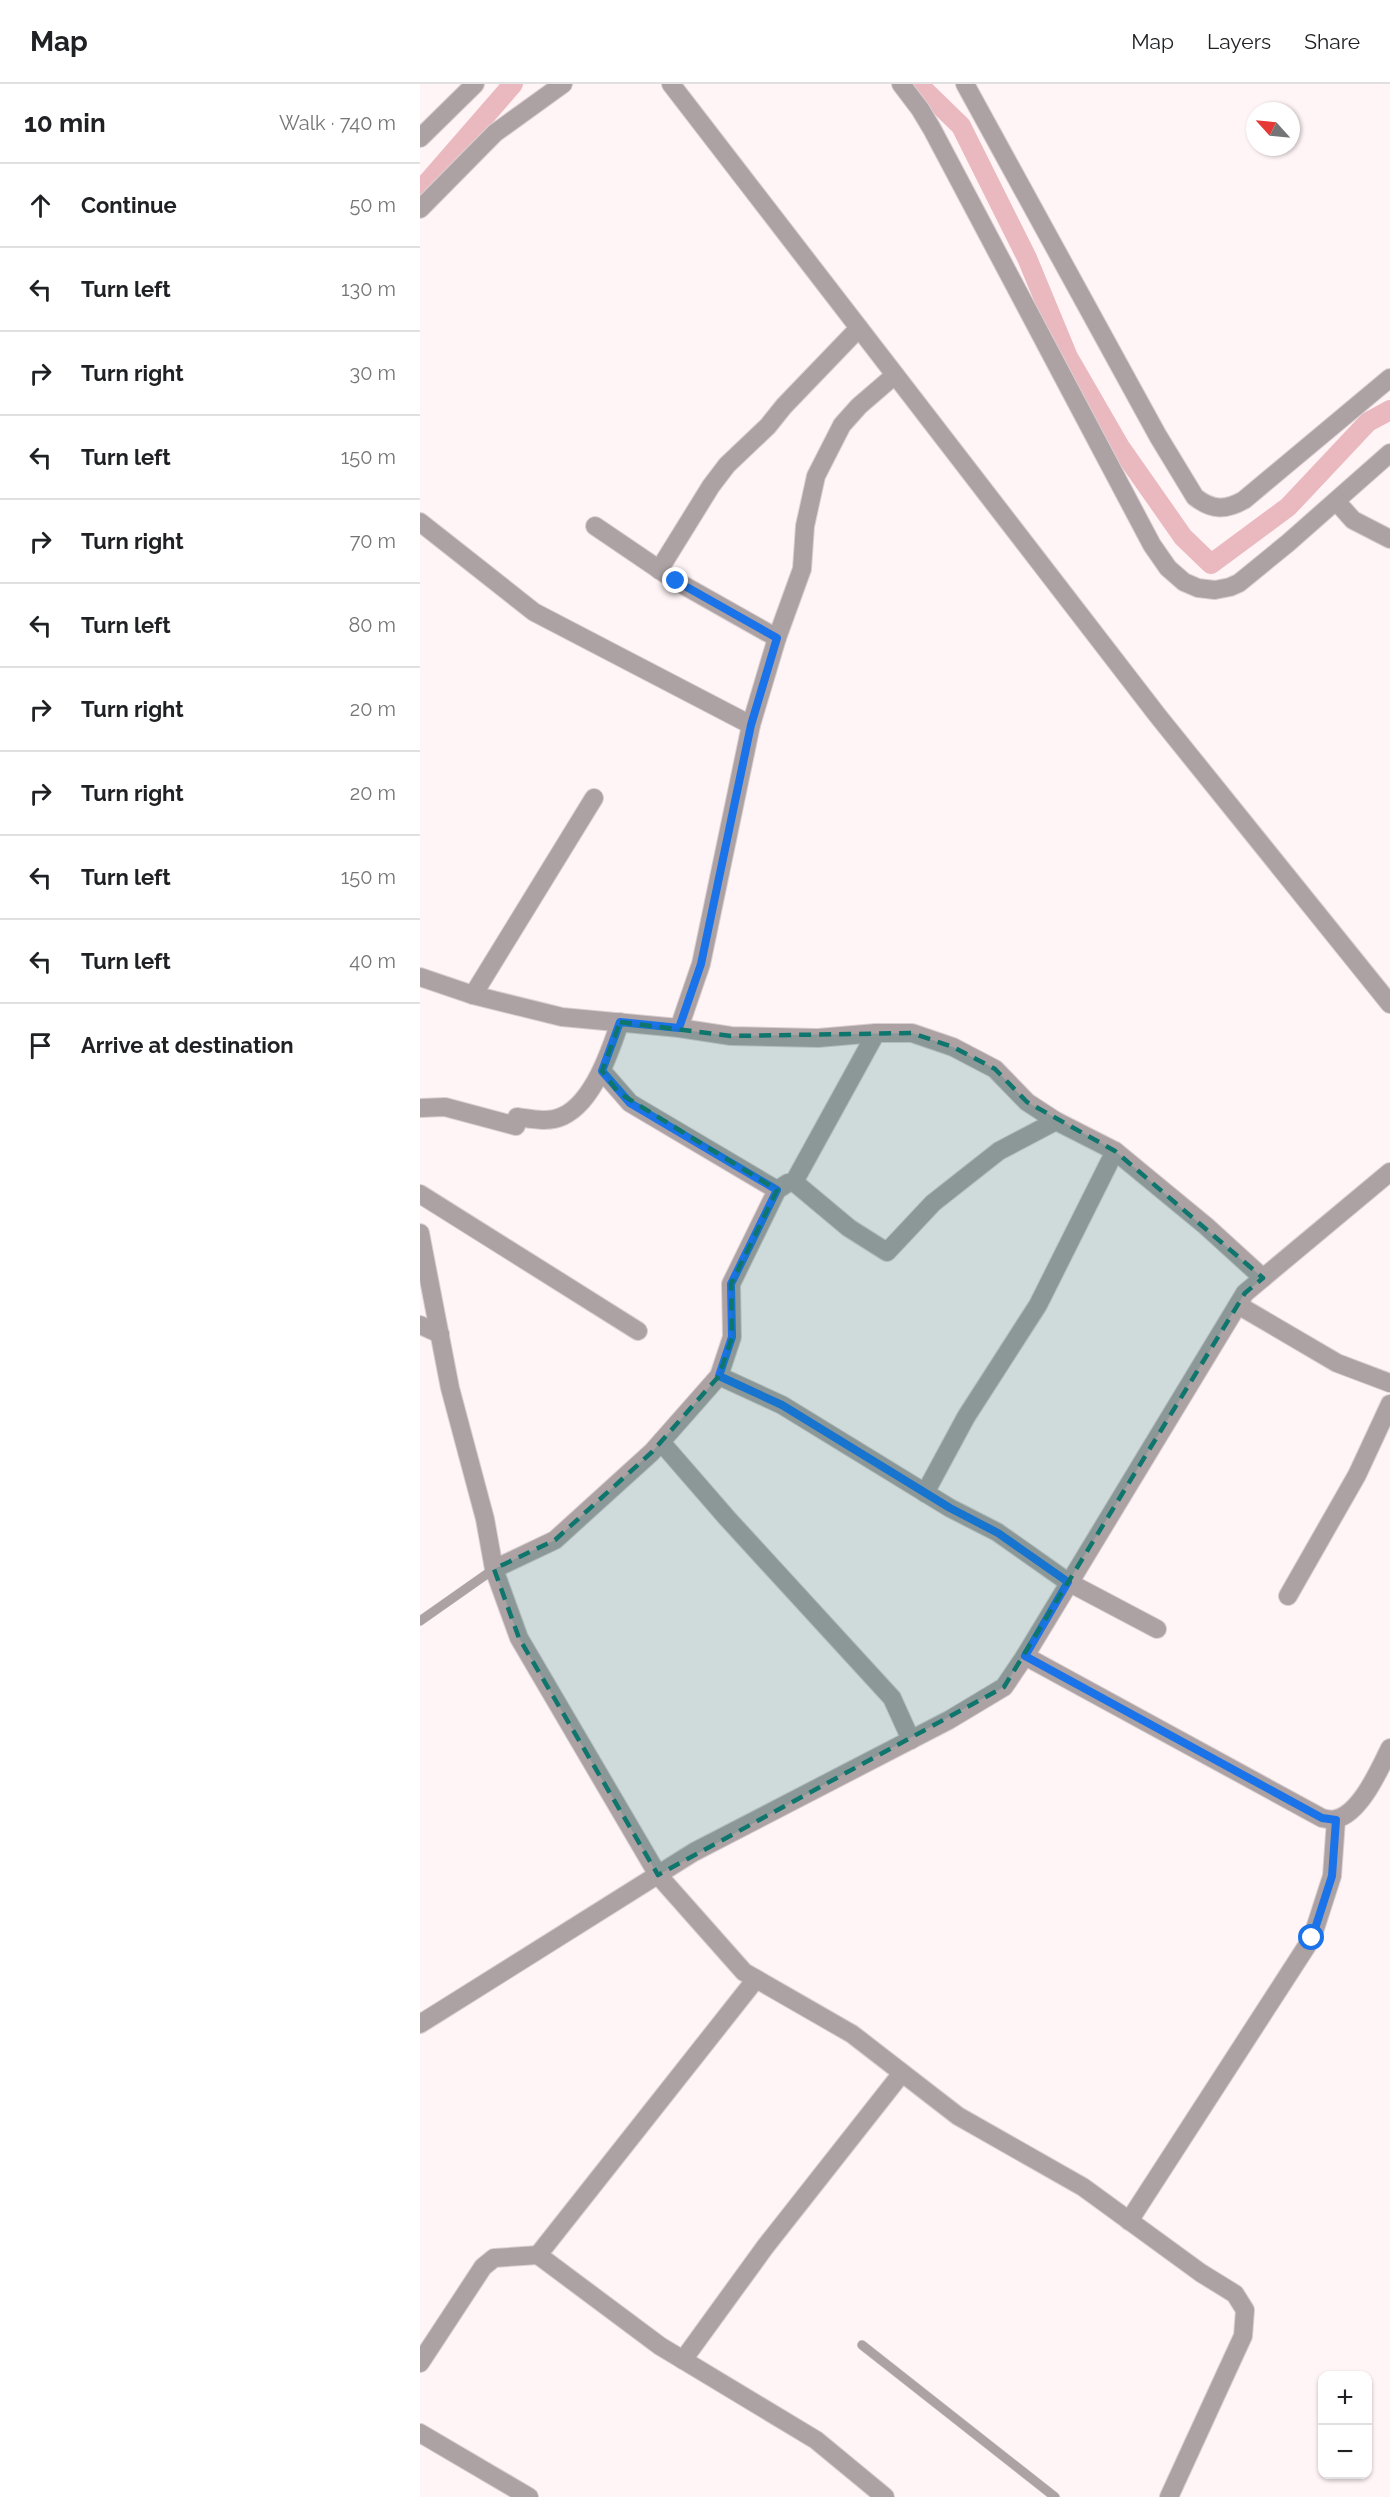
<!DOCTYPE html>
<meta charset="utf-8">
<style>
:root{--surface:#fff;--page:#f2f2f2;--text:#202124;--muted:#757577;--line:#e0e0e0}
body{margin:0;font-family:Raleway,sans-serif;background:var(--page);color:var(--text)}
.controls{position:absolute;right:18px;bottom:18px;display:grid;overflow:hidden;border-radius:12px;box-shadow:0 2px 4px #0004}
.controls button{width:54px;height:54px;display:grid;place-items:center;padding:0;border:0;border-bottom:2px solid var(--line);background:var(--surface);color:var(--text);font:30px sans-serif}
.compass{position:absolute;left:826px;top:18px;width:54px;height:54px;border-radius:50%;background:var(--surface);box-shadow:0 2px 4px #0004;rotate:297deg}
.stop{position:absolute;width:18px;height:18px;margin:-14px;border:4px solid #1a73e8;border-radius:50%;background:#fff}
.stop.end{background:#1a73e8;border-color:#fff;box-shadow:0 2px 6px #0008}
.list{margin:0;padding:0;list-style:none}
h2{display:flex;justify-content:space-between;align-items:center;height:78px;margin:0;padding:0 24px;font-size:26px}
h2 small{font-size:20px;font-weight:400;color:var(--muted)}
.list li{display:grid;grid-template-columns:39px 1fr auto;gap:18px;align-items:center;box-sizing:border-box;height:84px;padding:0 24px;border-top:2px solid var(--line)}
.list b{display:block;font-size:22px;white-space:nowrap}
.list em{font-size:20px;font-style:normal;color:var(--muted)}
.icon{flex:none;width:33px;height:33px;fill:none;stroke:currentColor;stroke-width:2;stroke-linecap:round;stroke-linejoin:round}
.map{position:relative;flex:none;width:970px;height:2413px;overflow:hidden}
header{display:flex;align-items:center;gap:36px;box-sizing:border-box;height:84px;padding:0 30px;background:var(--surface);border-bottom:2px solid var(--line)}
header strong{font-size:28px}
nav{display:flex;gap:33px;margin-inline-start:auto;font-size:21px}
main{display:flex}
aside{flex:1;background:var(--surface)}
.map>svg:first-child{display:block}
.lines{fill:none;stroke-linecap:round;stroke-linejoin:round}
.canal{stroke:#eab9c0;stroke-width:20}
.service-casing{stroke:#d9cfd1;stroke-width:10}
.minor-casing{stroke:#d9cfd1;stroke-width:20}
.tertiary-casing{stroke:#d9cfd1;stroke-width:20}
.service{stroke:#aca1a3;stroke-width:9}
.minor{stroke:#aca1a3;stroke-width:18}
.tertiary{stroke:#aca1a3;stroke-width:18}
.route{stroke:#1a73e8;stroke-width:8}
.marked{fill:#0f766e;fill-opacity:0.2;stroke:#0f766e;stroke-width:4.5;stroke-dasharray:12 8;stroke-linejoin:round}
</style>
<header>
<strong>Map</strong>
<nav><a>Map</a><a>Layers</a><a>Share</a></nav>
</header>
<main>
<aside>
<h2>10 min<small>Walk · 740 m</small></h2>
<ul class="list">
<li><svg class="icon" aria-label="ahead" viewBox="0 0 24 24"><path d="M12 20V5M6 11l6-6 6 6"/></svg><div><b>Continue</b></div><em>50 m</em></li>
<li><svg class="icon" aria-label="left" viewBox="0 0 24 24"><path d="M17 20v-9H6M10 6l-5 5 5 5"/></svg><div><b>Turn left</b></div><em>130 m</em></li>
<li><svg class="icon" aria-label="right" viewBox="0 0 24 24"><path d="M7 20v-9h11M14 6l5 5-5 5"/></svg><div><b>Turn right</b></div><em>30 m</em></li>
<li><svg class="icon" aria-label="left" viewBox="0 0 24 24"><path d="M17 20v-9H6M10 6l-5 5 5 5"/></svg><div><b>Turn left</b></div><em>150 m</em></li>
<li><svg class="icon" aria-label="right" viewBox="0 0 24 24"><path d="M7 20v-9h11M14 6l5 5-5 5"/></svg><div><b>Turn right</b></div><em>70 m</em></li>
<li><svg class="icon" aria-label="left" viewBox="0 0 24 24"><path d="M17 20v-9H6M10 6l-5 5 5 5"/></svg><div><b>Turn left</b></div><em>80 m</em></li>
<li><svg class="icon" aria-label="right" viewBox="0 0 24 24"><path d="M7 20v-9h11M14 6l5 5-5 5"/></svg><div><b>Turn right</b></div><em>20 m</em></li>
<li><svg class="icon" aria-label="right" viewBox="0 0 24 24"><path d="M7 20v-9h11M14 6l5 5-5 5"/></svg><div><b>Turn right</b></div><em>20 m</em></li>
<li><svg class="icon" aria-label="left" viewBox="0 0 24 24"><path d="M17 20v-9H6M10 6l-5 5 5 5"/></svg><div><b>Turn left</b></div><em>150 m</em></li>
<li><svg class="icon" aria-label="left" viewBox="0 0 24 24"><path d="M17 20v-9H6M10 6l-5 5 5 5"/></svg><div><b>Turn left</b></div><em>40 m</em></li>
<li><svg class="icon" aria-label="arrive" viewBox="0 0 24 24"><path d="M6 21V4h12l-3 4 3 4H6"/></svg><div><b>Arrive at destination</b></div></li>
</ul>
</aside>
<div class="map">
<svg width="970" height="2413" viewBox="0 0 970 2413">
<rect width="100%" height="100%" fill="#fff4f6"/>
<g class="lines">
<!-- canal -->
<g class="canal">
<polyline points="498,0 541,42 607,174 648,273 700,363 763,453 791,480 868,423 948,338 970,326"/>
<polyline points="0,107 93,0"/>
</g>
<!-- service casing -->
<g class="service-casing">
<g id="service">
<polyline points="0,1537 74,1485"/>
<polyline points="442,2261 635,2413"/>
</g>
</g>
<!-- minor casing -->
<g class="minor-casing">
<g id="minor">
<polyline points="481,0 500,25 512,45 732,461 748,484 764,498 778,504 795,506 810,503 819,499 868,459 970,369"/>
<path d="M 545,0 L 738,352 L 775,413 C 793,427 806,426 824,416 L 970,294"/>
<polyline points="0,54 55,0"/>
<polyline points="0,125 75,49 143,0"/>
<polyline points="916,417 933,436 970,455"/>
<polyline points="0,438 114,528 331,641"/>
<polyline points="175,442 256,497 357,554"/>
<polyline points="239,486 291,402 307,381 348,342 364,322 439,244"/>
<polyline points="0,893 53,911 142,933 259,944 311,952 398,954 456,949 492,949 533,963 575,985 607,1018 636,1037 695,1067 786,1142 843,1194"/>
<polyline points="53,911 174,714"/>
<polyline points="259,944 281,880 331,641 357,554 382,485 385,442 396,392 422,341 439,322 475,291"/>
<polyline points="182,987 210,1019 357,1106"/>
<polyline points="0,1024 25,1023 96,1042"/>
<path d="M 97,1033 C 112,1035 129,1039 143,1032 C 173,1018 190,968 200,938"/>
<polyline points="374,1098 456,949"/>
<polyline points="0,1110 218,1247"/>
<polyline points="818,1221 917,1279 970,1299"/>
<polyline points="0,1241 20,1250"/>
<polyline points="299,1292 362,1321 530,1424 577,1448 648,1498 737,1545"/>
<polyline points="241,1358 307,1434 472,1614 491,1656"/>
<polyline points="505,1409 546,1333 618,1221 695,1067"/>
<polyline points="74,1485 135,1456 232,1368 299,1292 312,1253 311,1200 357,1106 368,1099 374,1098 429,1144 467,1168 513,1119 579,1067 636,1037"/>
<polyline points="868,1512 937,1391 970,1320"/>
<path d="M 605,1572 L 902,1734 C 906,1735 912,1736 916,1735 C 941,1729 960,1684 970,1664"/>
<polyline points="336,1895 118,2171 240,2262 396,2356 465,2413"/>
<polyline points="709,2137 892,1854 912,1792 916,1736"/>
<polyline points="263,2276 345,2163 482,1989"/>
<polyline points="0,2279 63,2183 74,2174 118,2171"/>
<polyline points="0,2349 109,2413"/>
</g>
</g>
<!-- tertiary casing -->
<g class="tertiary-casing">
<g id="tertiary">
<polyline points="251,0 738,632 970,920"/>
<polyline points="0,1149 30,1304 65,1435 74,1485 99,1554 238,1791 324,1888 432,1950 538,2032 663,2103 781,2189 815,2210 825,2226 823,2252 749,2413"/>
<polyline points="0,1940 274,1768 529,1636 584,1603 605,1572 825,1209 970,1088"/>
</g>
</g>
<!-- service -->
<use href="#service" class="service"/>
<!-- minor -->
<use href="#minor" class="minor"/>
<!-- tertiary -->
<use href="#tertiary" class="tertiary"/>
</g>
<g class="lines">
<!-- route -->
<polyline class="route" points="256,497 357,554 331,641 281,880 259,944 200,938 182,987 210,1019 357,1106 311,1200 312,1253 299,1292 362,1321 530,1424 578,1449 648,1498 605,1572 902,1734 916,1736 912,1792 892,1854"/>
</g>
<!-- marked area -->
<path class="marked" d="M 200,938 L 311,952 L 492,949 L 533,963 L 575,985 L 607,1018 L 695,1067 L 843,1194 L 825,1209 L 584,1603 L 238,1791 L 99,1554 L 74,1485 L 135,1456 L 232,1368 L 299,1292 L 312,1253 L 311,1200 L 357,1106 L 199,1009 L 182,987 Z"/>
</svg>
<div class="controls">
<button>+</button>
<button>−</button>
</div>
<svg class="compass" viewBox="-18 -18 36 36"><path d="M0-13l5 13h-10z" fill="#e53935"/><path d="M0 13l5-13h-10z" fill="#757577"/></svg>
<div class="stop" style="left:892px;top:1854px"></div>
<div class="stop end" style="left:256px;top:497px"></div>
</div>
</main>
